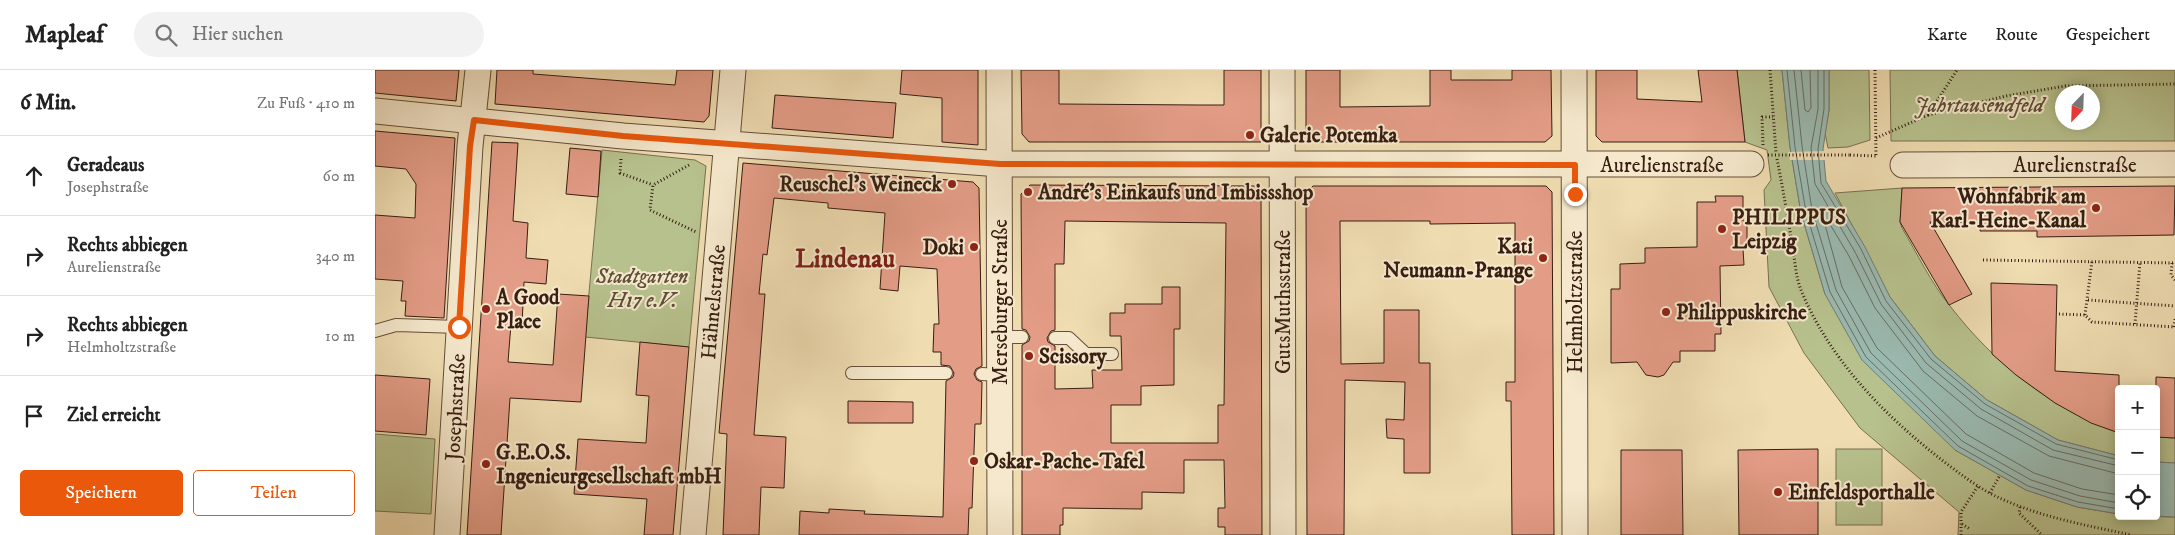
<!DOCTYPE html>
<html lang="de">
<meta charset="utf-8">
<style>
:root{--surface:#fff;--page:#f2f2f2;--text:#222;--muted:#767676;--line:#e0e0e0;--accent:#ea580c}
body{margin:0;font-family:"IM FELL DW Pica",serif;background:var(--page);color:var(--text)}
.controls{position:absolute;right:15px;bottom:15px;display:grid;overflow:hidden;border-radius:5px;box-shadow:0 2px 12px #0003}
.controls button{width:45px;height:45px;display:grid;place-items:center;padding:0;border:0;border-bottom:1px solid var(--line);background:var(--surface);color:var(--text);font:25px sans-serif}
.compass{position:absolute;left:1680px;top:15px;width:45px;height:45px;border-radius:50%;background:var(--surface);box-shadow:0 2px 12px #0003;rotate:203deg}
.stop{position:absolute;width:15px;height:15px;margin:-11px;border:4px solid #ea580c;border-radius:50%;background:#fff}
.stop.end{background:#ea580c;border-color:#fff;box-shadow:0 1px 5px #0008}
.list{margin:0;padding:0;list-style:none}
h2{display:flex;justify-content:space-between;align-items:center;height:65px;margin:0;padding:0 20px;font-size:21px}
h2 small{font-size:16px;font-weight:400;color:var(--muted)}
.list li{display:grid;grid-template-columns:32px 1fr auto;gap:15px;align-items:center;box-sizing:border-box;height:80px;padding:0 20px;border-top:1px solid var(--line)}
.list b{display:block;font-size:19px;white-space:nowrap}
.list p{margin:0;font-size:16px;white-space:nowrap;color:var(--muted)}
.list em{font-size:16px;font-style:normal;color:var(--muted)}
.actions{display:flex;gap:10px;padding:15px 20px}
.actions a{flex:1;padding:11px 0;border:1px solid var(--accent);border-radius:5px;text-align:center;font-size:18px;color:var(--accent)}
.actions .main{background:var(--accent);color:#fff}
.icon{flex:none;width:28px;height:28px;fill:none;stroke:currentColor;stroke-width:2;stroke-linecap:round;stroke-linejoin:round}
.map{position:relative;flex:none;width:1800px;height:465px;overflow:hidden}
header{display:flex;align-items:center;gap:30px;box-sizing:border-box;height:70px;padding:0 25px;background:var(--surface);border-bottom:1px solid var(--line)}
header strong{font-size:24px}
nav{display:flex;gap:28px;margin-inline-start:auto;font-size:18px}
.search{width:350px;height:45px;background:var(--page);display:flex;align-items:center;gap:12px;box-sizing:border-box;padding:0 18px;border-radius:28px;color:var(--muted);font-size:19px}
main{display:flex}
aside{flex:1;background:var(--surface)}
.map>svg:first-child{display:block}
.green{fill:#b7c18d;stroke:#787050;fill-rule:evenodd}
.water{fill:#9abab1;stroke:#737c72}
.pier{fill:#efdcb1}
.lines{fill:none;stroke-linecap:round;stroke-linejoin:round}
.shore{stroke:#696c62;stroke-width:1}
.building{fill:#e39c86;stroke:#381e13;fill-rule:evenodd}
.lane-casing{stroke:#664e3a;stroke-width:14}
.street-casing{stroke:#664e3a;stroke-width:27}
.path{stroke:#381e13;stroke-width:3;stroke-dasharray:1 2.5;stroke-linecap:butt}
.lane{stroke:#f5e8cc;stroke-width:12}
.street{stroke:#f5e8cc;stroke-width:25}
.path-bridge{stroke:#381e13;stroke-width:3;stroke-dasharray:1 2.5;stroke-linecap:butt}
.route{stroke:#ea580c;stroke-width:6}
.poi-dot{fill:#8f2418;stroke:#f5e8cc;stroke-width:2}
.labels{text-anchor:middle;stroke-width:4;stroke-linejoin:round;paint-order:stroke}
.park-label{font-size:21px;font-style:italic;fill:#5e4f38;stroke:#f5e8cc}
.poi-label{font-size:21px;font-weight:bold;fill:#381e13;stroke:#f5e8cc;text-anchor:start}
.street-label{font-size:21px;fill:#381e13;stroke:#f5e8cc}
.district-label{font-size:26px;font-weight:bold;fill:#7a1f14;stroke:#f5e8cc}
</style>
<header>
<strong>Mapleaf</strong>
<div class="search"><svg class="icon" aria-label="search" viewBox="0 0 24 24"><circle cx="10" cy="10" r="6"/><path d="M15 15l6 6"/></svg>Hier suchen</div>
<nav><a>Karte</a><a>Route</a><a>Gespeichert</a></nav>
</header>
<main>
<aside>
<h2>6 Min.<small>Zu Fuß · 410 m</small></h2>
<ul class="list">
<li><svg class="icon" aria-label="ahead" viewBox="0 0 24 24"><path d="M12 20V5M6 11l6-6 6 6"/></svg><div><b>Geradeaus</b><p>Josephstraße</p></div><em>60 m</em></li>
<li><svg class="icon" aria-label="right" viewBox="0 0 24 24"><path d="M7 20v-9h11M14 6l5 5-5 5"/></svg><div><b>Rechts abbiegen</b><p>Aurelienstraße</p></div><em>340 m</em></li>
<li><svg class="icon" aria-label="right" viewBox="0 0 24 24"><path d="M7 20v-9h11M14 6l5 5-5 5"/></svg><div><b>Rechts abbiegen</b><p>Helmholtzstraße</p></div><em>10 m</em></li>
<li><svg class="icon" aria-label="arrive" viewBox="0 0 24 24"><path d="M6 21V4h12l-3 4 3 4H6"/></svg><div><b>Ziel erreicht</b></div></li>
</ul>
<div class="actions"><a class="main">Speichern</a><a>Teilen</a></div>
</aside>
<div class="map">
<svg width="1800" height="465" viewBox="0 0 1800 465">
<rect width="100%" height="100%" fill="#efdcb1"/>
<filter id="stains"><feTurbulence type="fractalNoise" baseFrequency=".004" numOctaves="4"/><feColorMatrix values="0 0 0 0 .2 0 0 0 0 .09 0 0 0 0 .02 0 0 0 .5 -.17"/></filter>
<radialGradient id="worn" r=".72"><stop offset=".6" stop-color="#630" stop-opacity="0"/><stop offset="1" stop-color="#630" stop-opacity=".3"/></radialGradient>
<!-- green -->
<g class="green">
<polygon points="1362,0 1407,0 1415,77 1426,143 1450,224 1580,380 1651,420 1702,437 1744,444 1744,446 1800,447 1800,465 1583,465 1584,442 1485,358 1429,283 1394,217 1389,120 1396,110 1392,80 1370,72"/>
<polygon points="1454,0 1494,0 1495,70 1473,77 1453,78 1450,63 1454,40"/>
<path d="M 1515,0 L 1800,0 L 1800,71 L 1516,71 ZM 1688,22 L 1718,22 L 1718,52 L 1688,52 Z"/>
<polygon points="227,80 320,90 331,96 314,277 210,267"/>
<path d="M 1527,118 L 1525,152 L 1527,158 C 1542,183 1556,213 1575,236 C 1619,293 1676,339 1744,363 L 1744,386 L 1683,370 L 1612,330 L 1560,286 L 1515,227 L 1460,123 Z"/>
<polygon points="0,364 60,369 56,444 0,441"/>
<polygon points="1781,367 1800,368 1800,393 1781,392"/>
<rect x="1461" y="379" width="46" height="76"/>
</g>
<!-- water -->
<g class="water">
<polygon points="1407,0 1454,0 1454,40 1448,79 1451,111 1490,177 1515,227 1560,286 1612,330 1683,370 1744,386 1744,444 1702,437 1651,420 1580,380 1487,290 1450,224 1426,143 1415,77"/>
<polygon points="1781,392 1800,393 1800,447 1781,446"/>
</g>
<!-- pier -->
<polygon class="pier" points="1450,81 1451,90 1415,90 1413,82"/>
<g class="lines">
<!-- shore -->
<g class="shore">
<polyline points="1412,0 1420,77 1431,142 1455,222 1491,287 1583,376 1653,416 1703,432 1744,439"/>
<polyline points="1419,0 1427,76 1437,140 1461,220 1496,283 1587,371 1656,410 1705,426 1744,433"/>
<polyline points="1426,0 1430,40 1433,42 1436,38 1435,0"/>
<polyline points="1443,0 1443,39 1436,78 1440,114 1480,182 1506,234 1551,293 1606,339 1678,380 1744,396"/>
<polyline points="1449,0 1449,39 1443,79 1446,113 1486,179 1511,231 1556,289 1610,334 1681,374 1744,390"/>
<polyline points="1744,404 1674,386 1602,346 1548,301 1500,238 1474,186 1453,151 1449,151 1467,217 1502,278 1591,364 1659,403 1707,419 1744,425"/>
</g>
</g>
<!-- building -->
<g class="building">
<polygon points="0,0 84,0 81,31 0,23"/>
<polygon points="122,0 158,0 158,4 300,15 302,0 338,0 334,46 329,52 120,34"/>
<polygon points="527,0 603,0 603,75 567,72 567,28 525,24"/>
<polygon points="646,0 684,0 684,34 824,35 849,35 849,0 886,0 886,72 654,72 647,64"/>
<polygon points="931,0 965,0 965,37 1055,36 1055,0 1076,0 1076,10 1137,10 1137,0 1176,0 1177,66 1170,72 938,72 931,65"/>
<polygon points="1221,0 1262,0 1262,29 1327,32 1323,0 1362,0 1370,72 1227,72 1221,66"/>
<polygon points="400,25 521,33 518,68 397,58"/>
<polygon points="0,61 80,68 69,248 30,246 31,231 26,231 28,211 0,209 0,145 40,148 41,114 31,99 0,96"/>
<polygon points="117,72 143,73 138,151 153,153 151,188 173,190 171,214 149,212 147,255 136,254 133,292 178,295 183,224 214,226 213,238 206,332 135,328 126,465 92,465"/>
<polygon points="195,78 226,81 223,127 191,124"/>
<polygon points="368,93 598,112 604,118 607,296 601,299 599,304 602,310 607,312 606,354 600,354 597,438 594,438 593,465 424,465 425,441 454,443 454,439 490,441 489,444 568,447 571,311 578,307 579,303 575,296 566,295 566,282 558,282 559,254 564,254 562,199 525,196 523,221 505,219 510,143 453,138 453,133 399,128 392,185 388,184 384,224 390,224 379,365 411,367 409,418 386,417 384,465 348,465 352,364 344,363"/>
<path d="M 655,115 L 880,116 L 886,123 L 887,465 L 850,465 L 850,457 L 843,457 L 843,438 L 850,438 L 849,390 L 809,390 L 809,423 L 767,422 L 767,439 L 688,438 L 688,455 L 685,455 L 685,465 L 647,465 L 647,275 L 654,271 L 655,267 L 651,260 L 647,259 L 646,124 ZM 690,151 L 851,153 L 849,335 L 843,335 L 843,373 L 736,373 L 736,335 L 766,335 L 766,316 L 799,315 L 799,259 L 805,259 L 805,217 L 787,217 L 787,234 L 750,234 L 750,243 L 735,243 L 735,266 L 746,266 L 747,300 L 717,300 L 718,318 L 680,319 L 680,276 L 673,272 L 672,268 L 676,261 L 680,260 L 680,194 L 689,194 Z"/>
<polygon points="938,116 1171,116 1177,122 1179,465 1137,465 1136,331 1131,331 1131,312 1140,312 1140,153 1055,154 1055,151 965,151 966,294 1009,293 1009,240 1044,240 1044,293 1055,293 1055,403 1029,403 1029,369 1012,368 1011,349 1029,350 1030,312 970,310 969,465 932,465 931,123"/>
<polygon points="1800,116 1799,165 1662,167 1662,161 1605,161 1606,153 1555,152 1597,224 1574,235 1525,152 1527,118"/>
<polygon points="1340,126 1368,126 1368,151 1372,152 1372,179 1368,179 1369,195 1345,196 1346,264 1340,264 1340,281 1305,281 1305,292 1298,292 1289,305 1283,307 1271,305 1262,292 1236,293 1236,219 1245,219 1245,194 1270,193 1270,178 1322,177 1322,132 1341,132"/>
<polygon points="1616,213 1682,215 1680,301 1744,305 1744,363 1716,353 1680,333 1641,305 1617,284"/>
<polygon points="265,272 314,277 298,465 269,465 272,429 199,424 203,369 271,373 274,326 261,325"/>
<polygon points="0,305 55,309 51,365 0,361"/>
<polygon points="1781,307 1800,308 1800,368 1781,367"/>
<polygon points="473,331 538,332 538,353 473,353"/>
<polygon points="1443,379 1443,465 1364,465 1363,380"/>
<polygon points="1246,380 1307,380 1308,465 1246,465"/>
</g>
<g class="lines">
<!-- lane casing -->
<g class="lane-casing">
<g id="lane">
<polyline points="0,261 21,255 84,257"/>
<polyline points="625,267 647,267"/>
<polyline points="680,268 694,268 711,284 737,284"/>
<polyline points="477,303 571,303"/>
<polyline points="607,304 625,305"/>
</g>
</g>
<!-- street casing -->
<g class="street-casing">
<g id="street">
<polyline points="624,0 625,465"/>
<polyline points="907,0 908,465"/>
<polyline points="1199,0 1200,465"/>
<polyline points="0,41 248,66 625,94 1376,94"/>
<polyline points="1528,95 1800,94"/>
<polyline points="72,465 95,76 103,0"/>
<polyline points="318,465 358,0"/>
</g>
</g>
<!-- path -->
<g class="path">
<polyline points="1395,0 1401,83"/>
<polyline points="1500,0 1501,86"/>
<polyline points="1553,45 1631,26 1690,16 1800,14"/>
<polyline points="1501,68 1553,45 1582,0"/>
<polyline points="1388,75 1387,47 1398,47"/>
<polyline points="1475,85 1502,86"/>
<polyline points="246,89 245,103 278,115"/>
<path d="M 1402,89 C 1408,119 1413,149 1418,179 C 1420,192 1421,208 1426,220 C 1454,288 1506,342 1563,387 C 1584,403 1605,420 1629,430 C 1670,448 1714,456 1757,465"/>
<polyline points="314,95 278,115 275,140 321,162"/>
<polyline points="1608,190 1800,193"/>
<polyline points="1797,193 1796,205 1800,210"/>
<polyline points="1713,230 1800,236"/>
<polyline points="1684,244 1710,245 1717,252 1800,257"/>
<polyline points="1710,245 1717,191"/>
<polyline points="1760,254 1765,192"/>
<polyline points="1799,257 1800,249"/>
<polyline points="1615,423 1625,405"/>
<polyline points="1645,437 1644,443 1667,465"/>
<polyline points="1587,454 1595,459"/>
<polyline points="1586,465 1586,442 1603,416"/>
</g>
<!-- lane -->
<use href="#lane" class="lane"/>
<!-- street -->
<use href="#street" class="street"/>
<!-- path-bridge -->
<polyline class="path-bridge" points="1393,85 1475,85"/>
</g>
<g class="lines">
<!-- route -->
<polyline class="route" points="84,257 95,76 99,50 248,66 625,94 1200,95 1200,124"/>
</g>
<!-- markers -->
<g class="poi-dot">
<circle cx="875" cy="65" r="5"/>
<circle cx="577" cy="114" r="5"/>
<circle cx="653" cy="122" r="5"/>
<circle cx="1721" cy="138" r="5"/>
<circle cx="1347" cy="159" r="5"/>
<circle cx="599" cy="177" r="5"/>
<circle cx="1168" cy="188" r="5"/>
<circle cx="111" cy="239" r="5"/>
<circle cx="1291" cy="242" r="5"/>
<circle cx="654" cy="286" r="5"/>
<circle cx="599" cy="391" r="5"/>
<circle cx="111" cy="394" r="5"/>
<circle cx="1403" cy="422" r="5"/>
</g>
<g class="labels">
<!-- park labels -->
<g class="park-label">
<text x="1604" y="42">Jahrtausendfeld</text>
<text x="267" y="213">Stadtgarten<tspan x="267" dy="24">H17 e.V.</tspan></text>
</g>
<!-- poi labels -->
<g class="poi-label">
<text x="885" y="72">Galerie Potemka</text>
<text x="567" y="121" text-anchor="end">Reuschel's Weineck</text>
<text x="663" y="129">André's Einkaufs und Imbissshop</text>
<text x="1711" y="133" text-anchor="end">Wohnfabrik am<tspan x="1711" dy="24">Karl-Heine-Kanal</tspan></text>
<text x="1357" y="154">PHILIPPUS<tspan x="1357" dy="24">Leipzig</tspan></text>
<text x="1158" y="183" text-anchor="end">Kati<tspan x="1158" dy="24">Neumann-Prange</tspan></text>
<text x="589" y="184" text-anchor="end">Doki</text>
<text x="121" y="234">A Good<tspan x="121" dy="24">Place</tspan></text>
<text x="1301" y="249">Philippuskirche</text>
<text x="664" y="293">Scissory</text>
<text x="121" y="389">G.E.O.S.<tspan x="121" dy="24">Ingenieurgesellschaft mbH</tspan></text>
<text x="609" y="398">Oskar-Pache-Tafel</text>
<text x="1413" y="429">Einfeldsporthalle</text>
</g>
<!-- street labels -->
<g class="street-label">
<text x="1287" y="102">Aurelienstraße</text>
<text x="1700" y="102">Aurelienstraße</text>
<text transform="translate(338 232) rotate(-85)" y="7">Hähnelstraße</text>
<text transform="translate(625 232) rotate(-90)" y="7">Merseburger Straße</text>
<text transform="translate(908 232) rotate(-90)" y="7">GutsMuthsstraße</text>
<text transform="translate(1200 232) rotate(-90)" y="7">Helmholtzstraße</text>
<text transform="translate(80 337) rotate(-87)" y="7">Josephstraße</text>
</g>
<!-- district labels -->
<g class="district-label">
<text x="470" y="197">Lindenau</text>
</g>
</g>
<rect width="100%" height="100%" filter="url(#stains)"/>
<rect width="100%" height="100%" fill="url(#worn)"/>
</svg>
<div class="controls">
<button>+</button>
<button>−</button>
<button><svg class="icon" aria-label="locate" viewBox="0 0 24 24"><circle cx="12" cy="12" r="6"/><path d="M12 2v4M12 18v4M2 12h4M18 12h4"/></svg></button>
</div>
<svg class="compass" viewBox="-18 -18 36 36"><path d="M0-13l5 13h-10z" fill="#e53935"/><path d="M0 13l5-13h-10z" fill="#767676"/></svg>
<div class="stop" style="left:84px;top:257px"></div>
<div class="stop end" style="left:1200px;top:124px"></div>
</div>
</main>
